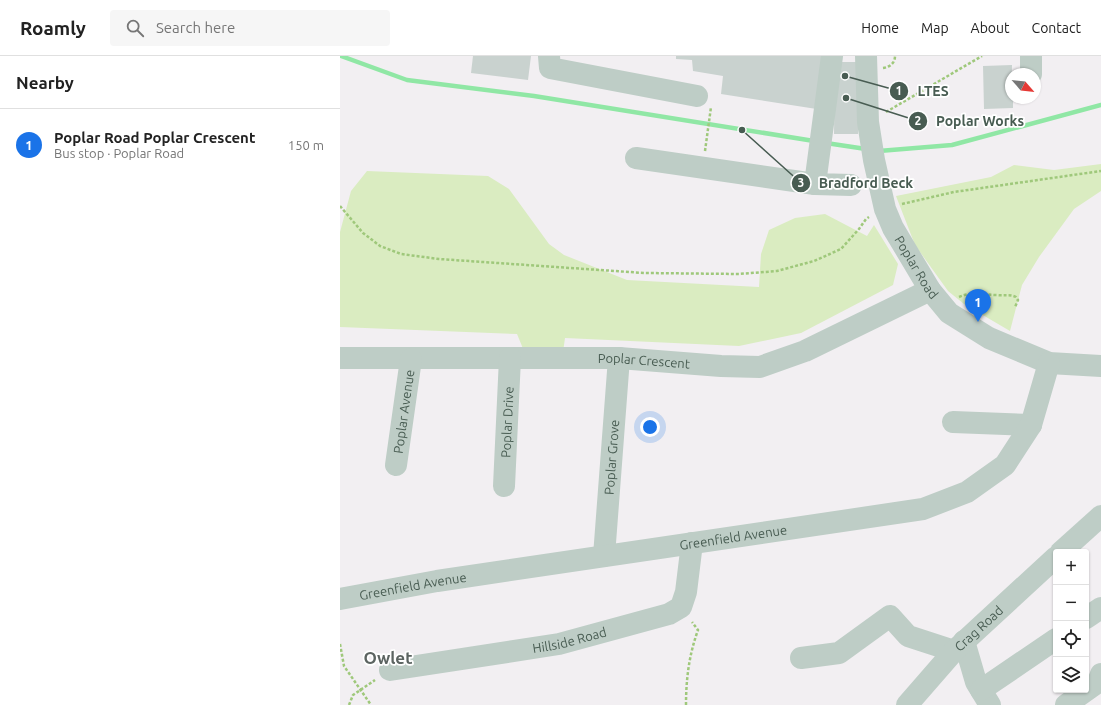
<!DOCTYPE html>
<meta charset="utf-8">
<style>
:root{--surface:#fff;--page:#f6f6f6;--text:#222;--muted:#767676;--line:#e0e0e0;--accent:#1a73e8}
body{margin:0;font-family:Ubuntu,sans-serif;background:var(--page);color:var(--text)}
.controls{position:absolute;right:12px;bottom:12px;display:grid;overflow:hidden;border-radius:4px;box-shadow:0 1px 3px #0004}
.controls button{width:36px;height:36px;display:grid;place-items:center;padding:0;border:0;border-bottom:1px solid var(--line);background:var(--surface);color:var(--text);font:20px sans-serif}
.compass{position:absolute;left:665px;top:12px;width:36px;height:36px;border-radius:50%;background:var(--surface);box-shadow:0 1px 3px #0004;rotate:118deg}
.you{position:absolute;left:310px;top:371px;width:14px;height:14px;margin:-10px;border:3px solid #fff;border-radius:50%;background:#1a73e8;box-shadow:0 0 0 6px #1a73e833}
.badge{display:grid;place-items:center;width:26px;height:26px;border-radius:50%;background:var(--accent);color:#fff;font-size:13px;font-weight:700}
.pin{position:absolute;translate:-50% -33px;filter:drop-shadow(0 1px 2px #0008)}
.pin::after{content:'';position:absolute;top:21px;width:14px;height:12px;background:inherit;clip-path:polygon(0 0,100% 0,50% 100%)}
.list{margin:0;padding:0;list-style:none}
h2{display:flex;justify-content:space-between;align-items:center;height:52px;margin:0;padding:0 16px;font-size:17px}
h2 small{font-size:13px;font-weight:400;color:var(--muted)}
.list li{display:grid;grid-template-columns:26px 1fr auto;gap:12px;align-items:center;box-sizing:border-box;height:72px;padding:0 16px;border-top:1px solid var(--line)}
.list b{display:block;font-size:15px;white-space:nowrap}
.list p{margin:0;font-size:13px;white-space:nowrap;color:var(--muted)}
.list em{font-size:13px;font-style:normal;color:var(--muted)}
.icon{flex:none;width:22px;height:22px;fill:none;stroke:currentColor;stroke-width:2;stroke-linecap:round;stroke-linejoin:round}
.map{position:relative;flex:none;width:761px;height:649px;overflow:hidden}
header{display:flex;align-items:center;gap:24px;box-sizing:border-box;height:56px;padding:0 20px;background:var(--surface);border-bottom:1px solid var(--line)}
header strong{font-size:19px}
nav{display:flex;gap:22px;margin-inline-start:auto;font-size:14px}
.search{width:280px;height:36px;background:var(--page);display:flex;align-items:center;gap:10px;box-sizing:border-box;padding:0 14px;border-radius:4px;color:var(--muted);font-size:15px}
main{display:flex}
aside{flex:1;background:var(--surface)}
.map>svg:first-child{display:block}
.green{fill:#daecc1}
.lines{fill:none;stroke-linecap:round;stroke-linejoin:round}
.stream{stroke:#90e7a5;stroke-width:4.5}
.building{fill:#c9d2cf}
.path{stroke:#9fc87b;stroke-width:2.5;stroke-dasharray:3 2;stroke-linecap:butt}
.minor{stroke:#becdc6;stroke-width:22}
.labels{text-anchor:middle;stroke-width:3.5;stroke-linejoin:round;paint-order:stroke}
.street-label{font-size:13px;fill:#485c52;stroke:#fff}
.district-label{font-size:17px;font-weight:bold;fill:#5c6461;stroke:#fff}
.leader{fill:none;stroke:#485c52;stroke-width:1.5}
.callout-dot{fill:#485c52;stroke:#fff;stroke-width:1.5}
.mark-label{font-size:12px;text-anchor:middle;font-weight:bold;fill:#fff}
.callout-label{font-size:14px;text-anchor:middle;font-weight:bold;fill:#485c52;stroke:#fff;stroke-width:3.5;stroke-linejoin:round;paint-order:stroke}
</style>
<header>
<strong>Roamly</strong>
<div class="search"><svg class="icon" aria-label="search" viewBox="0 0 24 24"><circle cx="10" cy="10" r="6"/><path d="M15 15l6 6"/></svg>Search here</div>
<nav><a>Home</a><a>Map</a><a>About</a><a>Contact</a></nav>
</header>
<main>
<aside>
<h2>Nearby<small></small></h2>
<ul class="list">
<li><span class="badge">1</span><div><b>Poplar Road Poplar Crescent</b><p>Bus stop · Poplar Road</p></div><em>150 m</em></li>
</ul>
</aside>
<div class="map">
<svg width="761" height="649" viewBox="0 0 761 649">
<rect width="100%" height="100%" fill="#f2eff2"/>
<!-- green -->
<g class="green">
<polygon points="761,108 761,135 734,153 699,201 682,229 670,275 624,248 608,235 575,189 556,140 651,121 674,109 714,114"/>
<polygon points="27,115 148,120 169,133 209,188 224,199 287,224 419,231 421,198 429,174 455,162 485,158 527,180 534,169 558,208 553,229 461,277 399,290 225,282 223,296 184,295 177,278 0,271 0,176 11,135"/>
</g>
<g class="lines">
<!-- stream -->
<g class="stream">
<polyline points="1,0 67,24 194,40 474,85"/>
<polyline points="486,87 526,93"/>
<polyline points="539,95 612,89 761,49"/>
</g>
</g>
<!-- building -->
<g class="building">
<polygon points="133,0 191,0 188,24 131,17"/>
<polygon points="336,0 490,0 483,54 381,38 383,20 353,15 352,4 336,3"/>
<polygon points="495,6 519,6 518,78 494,78"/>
<polygon points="672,9 671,42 673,42 673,52 644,53 643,10"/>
</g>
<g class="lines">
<!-- path -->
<g class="path">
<path d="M 543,12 C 550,11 555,7 555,0"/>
<polyline points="546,56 642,0"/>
<polyline points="365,95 371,51"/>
<polyline points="562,148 614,136 761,115"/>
<polyline points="0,150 23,177 40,190 61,198 99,203 304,217 399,218 437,215 474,205 501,193 519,173 526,163 529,161"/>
<path d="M 619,241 C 633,235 643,239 657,239 C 664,240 670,238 676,241 L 678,244 L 675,251"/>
<polyline points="0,588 4,610 31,649"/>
<polyline points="9,649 13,639 35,624"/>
<path d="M 346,649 C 346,623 349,599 358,574 L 352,566"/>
</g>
<!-- minor -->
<g class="minor">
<polyline points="209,0 210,12 357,40"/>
<polyline points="492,0 475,128 511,129"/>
<path id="s1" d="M 526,0 L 528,66 L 534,104 L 545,153 L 553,172 L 590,234 L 609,257 L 649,282 L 709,307 L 761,310"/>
<polyline points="691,18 691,0"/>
<polyline points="296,102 475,128"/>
<path id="s2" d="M 0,302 L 279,302 L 381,310 L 420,311 L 465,295 L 590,234"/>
<polyline points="613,366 691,369"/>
<path id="s3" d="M 56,409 L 71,303"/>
<path id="s4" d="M 164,430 L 170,302"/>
<polyline points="721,496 761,460"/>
<path id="s5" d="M 264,500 L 279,302"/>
<path id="s6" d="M 0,543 L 97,525 L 583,453 L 627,436 L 665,409 L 691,369 L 709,307"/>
<polyline points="746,562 761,552"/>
<polyline points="624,585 636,626 650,649"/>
<polyline points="461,602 499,597 550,560 568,580 614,595"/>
<path id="s7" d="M 50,614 L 219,588 L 329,558 L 341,551 L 346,536 L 352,487"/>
<polyline points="641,634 716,583"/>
<path id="s8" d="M 567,649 L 614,595 L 716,501"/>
<polyline points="726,649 758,626 761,618"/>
</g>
</g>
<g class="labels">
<!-- street labels -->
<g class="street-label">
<text dy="5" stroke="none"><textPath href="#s1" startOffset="221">Poplar Road</textPath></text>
<text dy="5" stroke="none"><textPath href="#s2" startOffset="304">Poplar Crescent</textPath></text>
<text dy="5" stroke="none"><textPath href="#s3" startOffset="54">Poplar Avenue</textPath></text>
<text dy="5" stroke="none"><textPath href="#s4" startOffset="64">Poplar Drive</textPath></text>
<text dy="5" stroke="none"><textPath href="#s5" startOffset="99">Poplar Grove</textPath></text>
<text dy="5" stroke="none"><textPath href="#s6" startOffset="398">Greenfield Avenue</textPath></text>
<text dy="5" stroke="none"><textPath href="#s6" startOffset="74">Greenfield Avenue</textPath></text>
<text dy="5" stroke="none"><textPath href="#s8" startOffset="105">Crag Road</textPath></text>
<text dy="5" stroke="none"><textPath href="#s7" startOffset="182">Hillside Road</textPath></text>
</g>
<!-- district labels -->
<g class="district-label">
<text x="48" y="608">Owlet</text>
</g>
</g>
<!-- callouts -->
<path class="leader" d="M505 20L559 35M506 42L578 65M402 74L461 127"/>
<g class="callout-dot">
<circle cx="505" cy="20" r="4"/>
<circle cx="506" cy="42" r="4"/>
<circle cx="402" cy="74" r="4"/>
<circle cx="559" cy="35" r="10"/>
<circle cx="578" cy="65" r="10"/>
<circle cx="461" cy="127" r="10"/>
</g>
<g class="mark-label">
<text x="559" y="39">1</text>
<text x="578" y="69">2</text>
<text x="461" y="131">3</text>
</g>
<g class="callout-label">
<text x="593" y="40">LTES</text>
<text x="640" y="70">Poplar Works</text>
<text x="526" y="132">Bradford Beck</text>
</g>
</svg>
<div class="controls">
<button>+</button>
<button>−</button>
<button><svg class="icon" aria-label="locate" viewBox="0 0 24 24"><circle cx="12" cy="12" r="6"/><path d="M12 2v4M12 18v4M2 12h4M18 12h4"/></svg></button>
<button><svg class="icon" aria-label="layers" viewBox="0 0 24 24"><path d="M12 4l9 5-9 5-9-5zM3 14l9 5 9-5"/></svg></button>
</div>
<svg class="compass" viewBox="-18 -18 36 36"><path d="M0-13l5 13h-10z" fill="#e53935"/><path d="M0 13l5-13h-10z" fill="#767676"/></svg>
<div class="you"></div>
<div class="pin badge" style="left:638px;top:266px">1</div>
</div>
</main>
